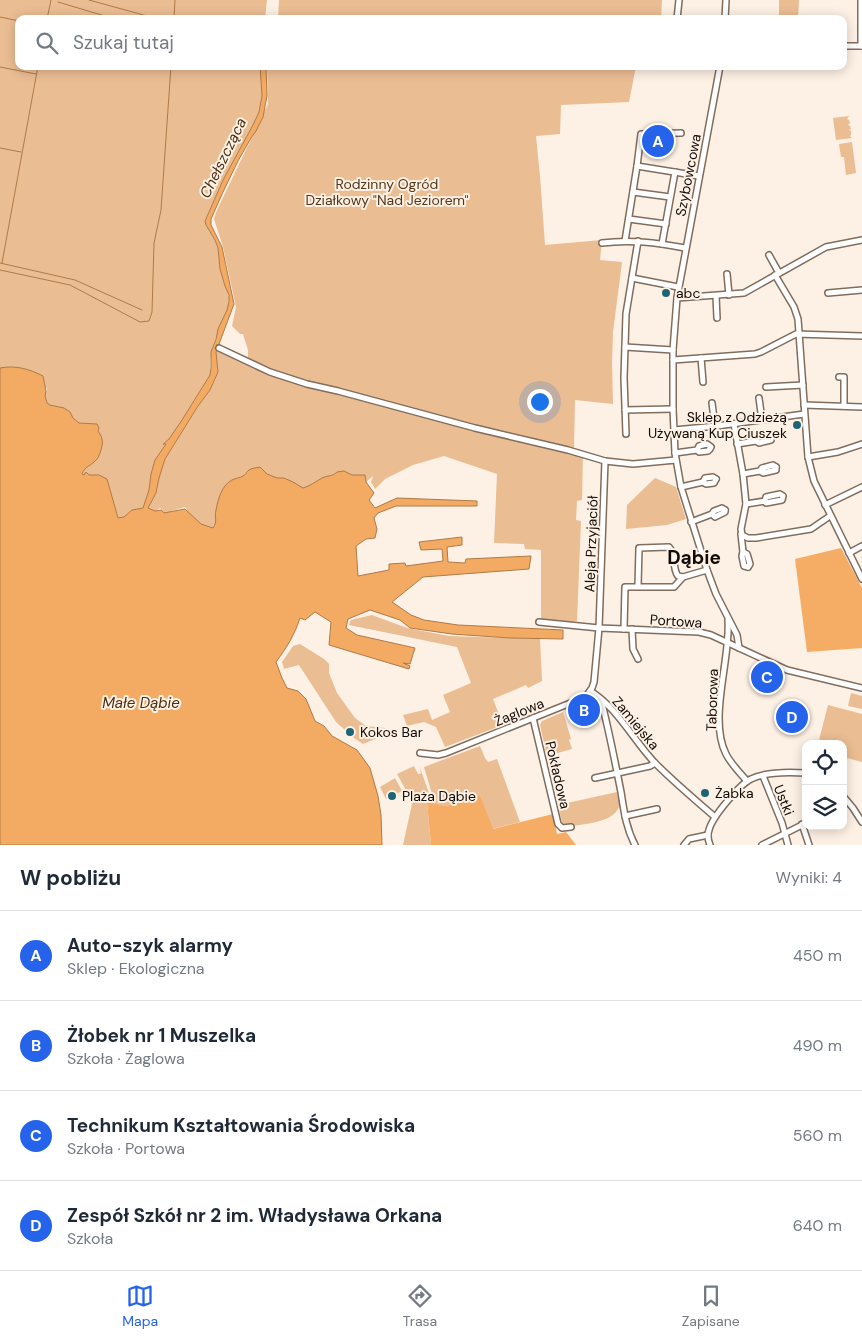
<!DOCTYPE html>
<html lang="pl">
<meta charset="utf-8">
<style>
:root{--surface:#fff;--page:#f6f6f7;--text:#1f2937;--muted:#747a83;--line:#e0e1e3;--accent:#2563eb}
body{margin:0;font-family:"DM Sans",sans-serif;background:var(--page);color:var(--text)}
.controls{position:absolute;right:15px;bottom:15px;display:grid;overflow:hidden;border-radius:10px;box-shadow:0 2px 12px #0003}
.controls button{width:45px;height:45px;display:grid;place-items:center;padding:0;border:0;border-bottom:1px solid var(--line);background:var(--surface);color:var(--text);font:25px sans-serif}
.you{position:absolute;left:539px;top:401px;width:18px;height:18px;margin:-12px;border:4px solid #fff;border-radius:50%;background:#1a73e8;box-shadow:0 0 0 8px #1a73e833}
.badge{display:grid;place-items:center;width:32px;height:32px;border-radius:50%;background:var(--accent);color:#fff;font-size:16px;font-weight:700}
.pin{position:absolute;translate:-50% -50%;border:2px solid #fff;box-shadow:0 1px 5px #0006}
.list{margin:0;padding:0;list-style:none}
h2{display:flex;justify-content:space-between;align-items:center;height:65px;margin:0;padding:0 20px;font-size:21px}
h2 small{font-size:16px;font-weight:400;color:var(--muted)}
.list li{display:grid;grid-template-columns:32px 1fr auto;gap:15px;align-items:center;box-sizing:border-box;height:90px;padding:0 20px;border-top:1px solid var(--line)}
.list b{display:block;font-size:19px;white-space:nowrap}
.list p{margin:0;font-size:16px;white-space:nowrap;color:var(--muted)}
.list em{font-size:16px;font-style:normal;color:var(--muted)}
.icon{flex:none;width:28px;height:28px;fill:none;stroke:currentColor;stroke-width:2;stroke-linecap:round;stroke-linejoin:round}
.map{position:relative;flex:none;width:862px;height:845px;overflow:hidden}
.search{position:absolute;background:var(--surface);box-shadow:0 2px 12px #0003;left:15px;right:15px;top:15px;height:55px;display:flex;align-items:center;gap:12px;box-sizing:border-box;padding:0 18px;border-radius:10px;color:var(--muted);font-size:19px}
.sheet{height:425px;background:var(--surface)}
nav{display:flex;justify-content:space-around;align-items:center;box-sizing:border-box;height:70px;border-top:1px solid var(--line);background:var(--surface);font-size:14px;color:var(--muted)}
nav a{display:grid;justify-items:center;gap:2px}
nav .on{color:var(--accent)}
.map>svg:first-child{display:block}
.green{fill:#ebbd93}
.forest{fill:#f5ac65}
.water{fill:#f3aa63;stroke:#af7a47}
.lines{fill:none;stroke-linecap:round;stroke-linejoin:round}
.stream{stroke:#af7a47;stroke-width:1}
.minor-casing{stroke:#806d5d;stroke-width:8}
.minor{stroke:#fff;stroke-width:5}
.poi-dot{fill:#1d6574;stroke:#fdf0e4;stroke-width:2}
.labels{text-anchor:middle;stroke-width:4;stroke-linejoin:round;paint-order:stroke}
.street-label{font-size:14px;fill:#110a05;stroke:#fdf0e4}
.park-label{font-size:14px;fill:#543618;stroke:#fdf0e4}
.poi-label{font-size:14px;fill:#110a05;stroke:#fdf0e4;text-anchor:start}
.water-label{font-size:15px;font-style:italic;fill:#4c2f11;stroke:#fdf0e4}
.district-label{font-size:19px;font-weight:bold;fill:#110a05;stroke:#fdf0e4}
</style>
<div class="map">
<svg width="862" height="845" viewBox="0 0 862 845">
<rect width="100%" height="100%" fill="#fdf0e4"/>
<!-- green -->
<g class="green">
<path d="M 0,0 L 267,0 L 265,19 L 19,19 L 19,66 L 260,66 L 262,96 L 259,112 L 253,125 L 223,180 L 205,220 C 209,230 215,238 218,249 C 220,260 221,271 224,283 C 226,289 230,294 229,301 C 229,312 221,320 218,330 C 216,337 212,348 211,356 C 209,362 211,368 210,375 L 182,420 L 169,439 L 163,443 L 166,444 L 155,461 L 151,474 L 149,490 L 143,508 L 123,526 L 85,482 L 53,420 L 43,394 L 47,391 L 47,388 L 0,374 Z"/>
<polygon points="279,0 662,0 661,19 278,19"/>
<polygon points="779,0 799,0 798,19 779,19"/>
<polygon points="267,66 330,66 330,68 359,69 360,66 636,66 629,102 561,105 560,134 536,136 540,176 545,245 602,240 600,260 622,262 613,332 612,364 613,404 575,400 574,448 583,451 582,500 577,501 576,520 581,521 577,621 570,622 541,619 541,550 525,549 524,544 494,543 497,474 444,456 413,465 385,479 375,489 371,482 373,476 366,482 334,475 324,477 313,492 247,472 244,476 230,481 228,549 186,513 187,509 185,507 162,514 161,508 158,509 155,517 148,508 156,493 159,478 165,459 198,406 210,390 215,380 218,372 216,352 217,349 248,363 248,350 243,334 240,334 232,326 236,307 223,247 214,219 217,210 268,104"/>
<polygon points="849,116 847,119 849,120 850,123 848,125 850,126 851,129 849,130 851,131 851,135 850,136 852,138 836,140 833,118"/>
<polygon points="852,142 856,173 846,175 844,157 841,157 839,144"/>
<polygon points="655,478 676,487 686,519 667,525 626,529 627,505"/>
<polygon points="372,615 407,628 449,636 540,639 542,681 528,688 526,685 493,699 503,725 445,747 436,727 424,722 407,726 403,715 428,709 432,720 450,712 443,695 471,683 457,647 349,625 351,620"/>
<polygon points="300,644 324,659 329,664 329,673 337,693 355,718 366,726 385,728 387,734 363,744 354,738 336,722 299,665 284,669 282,662 293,646"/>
<polygon points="851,693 862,696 862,709 848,706"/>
<polygon points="828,705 862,714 862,762 843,757 843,744 818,744"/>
<polygon points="563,712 571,739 569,740 572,749 547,756 540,725 542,721"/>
<polygon points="480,746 485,758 488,762 497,759 520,822 492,829 480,795 446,806 427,802 431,845 403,845 412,804 408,796 408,794 397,774 414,766 418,774 420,774 421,773 419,765 430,796 432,794 424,767"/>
<polygon points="395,778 402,791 386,799 380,787"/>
<path d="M 617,792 L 620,806 C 618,808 617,811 615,813 C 607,822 582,825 570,826 L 569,824 L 564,824 L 562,822 L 558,805 Z"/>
</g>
<!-- forest -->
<g class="forest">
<polygon points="841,548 862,588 862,648 807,652 795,559"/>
<polygon points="480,795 493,829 553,814 557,834 566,832 576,845 431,845 427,802 446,806"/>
</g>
<!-- water -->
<path class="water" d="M 260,66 L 266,66 L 267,96 L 263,117 L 256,131 L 251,138 L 238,161 L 223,192 L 211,219 L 211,225 L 222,247 L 234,304 L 216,352 L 218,372 L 210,390 L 198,406 L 165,459 L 159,478 L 156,493 L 148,508 L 155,511 L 161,510 L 164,513 L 185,509 L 201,524 L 213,528 C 218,521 214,517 216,510 C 218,499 222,485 232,480 C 236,478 240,478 243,476 C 249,472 244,474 249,470 C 252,468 256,468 260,467 L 267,474 L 277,478 L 284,478 L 293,482 L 303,488 C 310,486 315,482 322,478 C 328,475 332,477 337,472 L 344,471 L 352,475 L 365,475 L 366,482 L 374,493 L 369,500 L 375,508 L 397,498 L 477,501 L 477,506 L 396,506 L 378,513 L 374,518 L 377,529 L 375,538 L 366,539 L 356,546 L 358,576 L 389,570 L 389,564 L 405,563 L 406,566 L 443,561 L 442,549 L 421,550 L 419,542 L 462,537 L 462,545 L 447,547 L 448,562 L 465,563 L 466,559 L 531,556 L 529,569 L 423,577 L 392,602 L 411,615 L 424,620 L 458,625 L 563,630 L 563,639 L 510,638 L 452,634 L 410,628 L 400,620 L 370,610 L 348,619 L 346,628 L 357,635 L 415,648 L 410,664 L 403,663 L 410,666 L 409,669 L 329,645 L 331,622 L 315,612 L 305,620 L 300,618 C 294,636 287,647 276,662 L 282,678 L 287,688 L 298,691 L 306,699 L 315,721 L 324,726 L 332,736 L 357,750 L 370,768 L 378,796 L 381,815 L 382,845 L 0,845 L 0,368 C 16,365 29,369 43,376 L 46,391 L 45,396 L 47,403 L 50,405 L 64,408 L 70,412 L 73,418 L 79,423 L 97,424 L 99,428 L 98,431 C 104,439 103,444 100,453 C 99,455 98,459 96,460 C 91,466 85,466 82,474 L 84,475 L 86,472 L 89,475 L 99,475 L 107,479 L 118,518 L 124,517 L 132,510 L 143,508 L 149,490 L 151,474 L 155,460 L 166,444 L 163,444 L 169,439 L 182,420 L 210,375 L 211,368 L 211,352 L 216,339 L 218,329 L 227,310 L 229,302 L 229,295 L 225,286 L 220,269 L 218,248 L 215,240 L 206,225 L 205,221 L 223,180 L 253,125 L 259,112 L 262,96 Z"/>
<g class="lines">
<!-- stream -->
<g class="stream">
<polyline points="89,0 158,19"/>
<polyline points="58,2 115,19"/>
<polyline points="0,17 19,21"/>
<polyline points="47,19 51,0"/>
<polyline points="174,19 175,0"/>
<polyline points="0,67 36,74"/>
<polyline points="116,68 116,66"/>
<polyline points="0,148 21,152"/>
<polyline points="0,263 75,280 142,310"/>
<polyline points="2,263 38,66"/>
<polyline points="0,270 70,285 140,322 149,321 152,312 154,243 161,210 171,66"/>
</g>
<!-- minor casing -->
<g class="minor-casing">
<g id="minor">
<polyline points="677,19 679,0"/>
<polyline points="725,19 726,0"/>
<polyline points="843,46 862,46"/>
<polyline points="861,46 861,0"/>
<polyline points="720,66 677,298 673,350 673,409 675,453 681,487 707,570 716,594 737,635 739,648"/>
<polyline points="681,133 641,134 637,166 699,176"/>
<polyline points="633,192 670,197"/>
<polyline points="629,219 666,224"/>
<polyline points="625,241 637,166"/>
<path d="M 602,243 C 631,239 657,243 685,248"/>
<polyline points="662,244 675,172"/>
<polyline points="769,255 779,273"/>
<polyline points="727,274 729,295"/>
<polyline points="775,275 794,307 798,319 808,457 814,481 862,579"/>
<polyline points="632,278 678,287"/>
<polyline points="828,293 862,290"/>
<polyline points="716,296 717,318"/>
<polyline points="677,298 744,293 826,247 862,240"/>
<polyline points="625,347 673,350"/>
<polyline points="219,348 270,372 307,384 338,391 475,428 568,450 605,461 633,464 676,460"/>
<polyline points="701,358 703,382"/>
<polyline points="673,360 755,354 761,352 796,334 862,336"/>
<polyline points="839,377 844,377 844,406"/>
<polyline points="766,387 803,385"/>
<polyline points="759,398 762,420"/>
<polyline points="712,403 715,426"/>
<polyline points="804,405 862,407"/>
<polyline points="625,410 673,409"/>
<polyline points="734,424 743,474 746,504 741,529 742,535 748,538 756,538 811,529 830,516"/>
<polyline points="674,430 717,426 804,414"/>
<polyline points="626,434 624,378 626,314 638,241"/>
<polyline points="756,441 758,437 768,435 771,437"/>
<polyline points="737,444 756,441 759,443 771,440 771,437"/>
<polyline points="675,453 697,450 699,452 708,451 710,449 711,447 707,444 699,446 697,450"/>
<polyline points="808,457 838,452 862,444"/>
<polyline points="760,471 763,473 776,470 776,467"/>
<polyline points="743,474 760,471 762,468 773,465 776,467"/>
<polyline points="703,482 705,478 713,477 716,479"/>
<polyline points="681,487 703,482 706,484 714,483 716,479"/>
<polyline points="746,504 765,501 766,503 782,500 783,496 780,494 766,497 765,501"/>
<polyline points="825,505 862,487"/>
<polyline points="712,514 715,517 725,512 725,510"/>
<polyline points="691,522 712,514 714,511 722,508 725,510"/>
<polyline points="741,534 743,552 742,556 744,566 748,567"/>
<polyline points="743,552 747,554 750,564 748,567"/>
<polyline points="849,553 862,546"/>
<path d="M 638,586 L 639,548 L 669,547 C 678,556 671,567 678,576 L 683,577"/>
<path d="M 728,620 C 731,658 708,719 726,754 C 731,764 740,773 747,781"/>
<polyline points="539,622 599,628 699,632 711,635 787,670 862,688"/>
<polyline points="624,629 625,587 674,587 683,577 707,570"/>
<polyline points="632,629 633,649 638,659"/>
<path d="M 590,691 C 616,706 634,741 655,763 C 674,782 695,800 715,817"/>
<path d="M 601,700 C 609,730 615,762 621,792 C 624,811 626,828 635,845"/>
<polyline points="533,718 558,824 562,828 571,827"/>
<polyline points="420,753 438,755 446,753 568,704 587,695 592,688 594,682 599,628 605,461"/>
<polyline points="763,776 782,823 788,845"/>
<polyline points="595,778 650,766 655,763"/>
<polyline points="843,796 853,808 862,822"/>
<polyline points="625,816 657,809"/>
<polyline points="802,824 809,845"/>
<polyline points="684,845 689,839 708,835"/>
<path d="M 710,845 C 708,840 707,835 709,830 C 712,817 740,784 751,779 C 765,772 790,772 806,773"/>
<polyline points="762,845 806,823"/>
</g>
</g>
<!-- minor -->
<use href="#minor" class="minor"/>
</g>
<!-- markers -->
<g class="poi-dot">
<circle cx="666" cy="293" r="5"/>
<circle cx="797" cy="425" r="5"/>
<circle cx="350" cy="732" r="5"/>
<circle cx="705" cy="793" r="5"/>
<circle cx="392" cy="796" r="5"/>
</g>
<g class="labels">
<!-- street labels -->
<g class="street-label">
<text transform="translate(688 175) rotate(-79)" y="5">Szybowcowa</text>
<text transform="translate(591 544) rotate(-88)" y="5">Aleja Przyjaciół</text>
<text transform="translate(676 621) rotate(4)" y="5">Portowa</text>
<text transform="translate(712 700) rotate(-88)" y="5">Taborowa</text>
<text transform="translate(519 712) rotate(-22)" y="5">Żaglowa</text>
<text transform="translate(636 723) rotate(50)" y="5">Zamiejska</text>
<text transform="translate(558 775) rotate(77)" y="5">Pokładowa</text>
<text transform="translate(784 800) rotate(68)" y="5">Ustki</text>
</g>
<!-- park labels -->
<g class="park-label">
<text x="387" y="189">Rodzinny Ogród<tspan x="387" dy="16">Działkowy "Nad Jeziorem"</tspan></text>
</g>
<!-- poi labels -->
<g class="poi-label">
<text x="676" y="298">abc</text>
<text x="787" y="422" text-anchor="end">Sklep z Odzieżą<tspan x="787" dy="16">Używaną Kup Ciuszek</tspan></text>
<text x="360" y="737">Kokos Bar</text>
<text x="715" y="798">Żabka</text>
<text x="402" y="801">Plaża Dąbie</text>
</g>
<!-- water labels -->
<g class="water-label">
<text transform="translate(223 158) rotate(-64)" y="5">Chełszcząca</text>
<text x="141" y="708">Małe Dąbie</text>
</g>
<!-- district labels -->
<g class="district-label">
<text x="694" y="564">Dąbie</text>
</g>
</g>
</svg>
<div class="controls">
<button><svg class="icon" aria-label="locate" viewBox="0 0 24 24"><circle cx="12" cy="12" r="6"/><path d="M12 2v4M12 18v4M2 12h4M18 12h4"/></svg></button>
<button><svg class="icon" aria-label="layers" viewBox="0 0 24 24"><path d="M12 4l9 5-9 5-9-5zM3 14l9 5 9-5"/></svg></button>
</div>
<div class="you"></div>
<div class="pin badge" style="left:658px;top:141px">A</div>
<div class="pin badge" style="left:584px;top:710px">B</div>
<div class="pin badge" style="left:767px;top:677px">C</div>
<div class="pin badge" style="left:792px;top:717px">D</div>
<div class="search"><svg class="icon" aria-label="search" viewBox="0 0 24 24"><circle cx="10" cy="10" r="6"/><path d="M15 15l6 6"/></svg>Szukaj tutaj</div>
</div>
<section class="sheet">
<h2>W pobliżu<small>Wyniki: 4</small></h2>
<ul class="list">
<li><span class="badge">A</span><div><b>Auto-szyk alarmy</b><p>Sklep · Ekologiczna</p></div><em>450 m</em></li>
<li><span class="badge">B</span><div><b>Żłobek nr 1 Muszelka</b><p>Szkoła · Żaglowa</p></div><em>490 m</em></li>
<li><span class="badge">C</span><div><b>Technikum Kształtowania Środowiska</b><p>Szkoła · Portowa</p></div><em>560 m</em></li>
<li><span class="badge">D</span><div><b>Zespół Szkół nr 2 im. Władysława Orkana</b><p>Szkoła</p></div><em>640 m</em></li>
</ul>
</section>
<nav>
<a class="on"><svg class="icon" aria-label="map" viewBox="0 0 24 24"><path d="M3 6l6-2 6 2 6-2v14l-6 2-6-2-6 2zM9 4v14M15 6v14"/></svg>Mapa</a>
<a><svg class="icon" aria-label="directions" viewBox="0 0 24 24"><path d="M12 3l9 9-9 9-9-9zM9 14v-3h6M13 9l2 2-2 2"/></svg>Trasa</a>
<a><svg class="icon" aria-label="saved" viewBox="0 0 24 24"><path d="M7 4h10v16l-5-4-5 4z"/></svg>Zapisane</a>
</nav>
